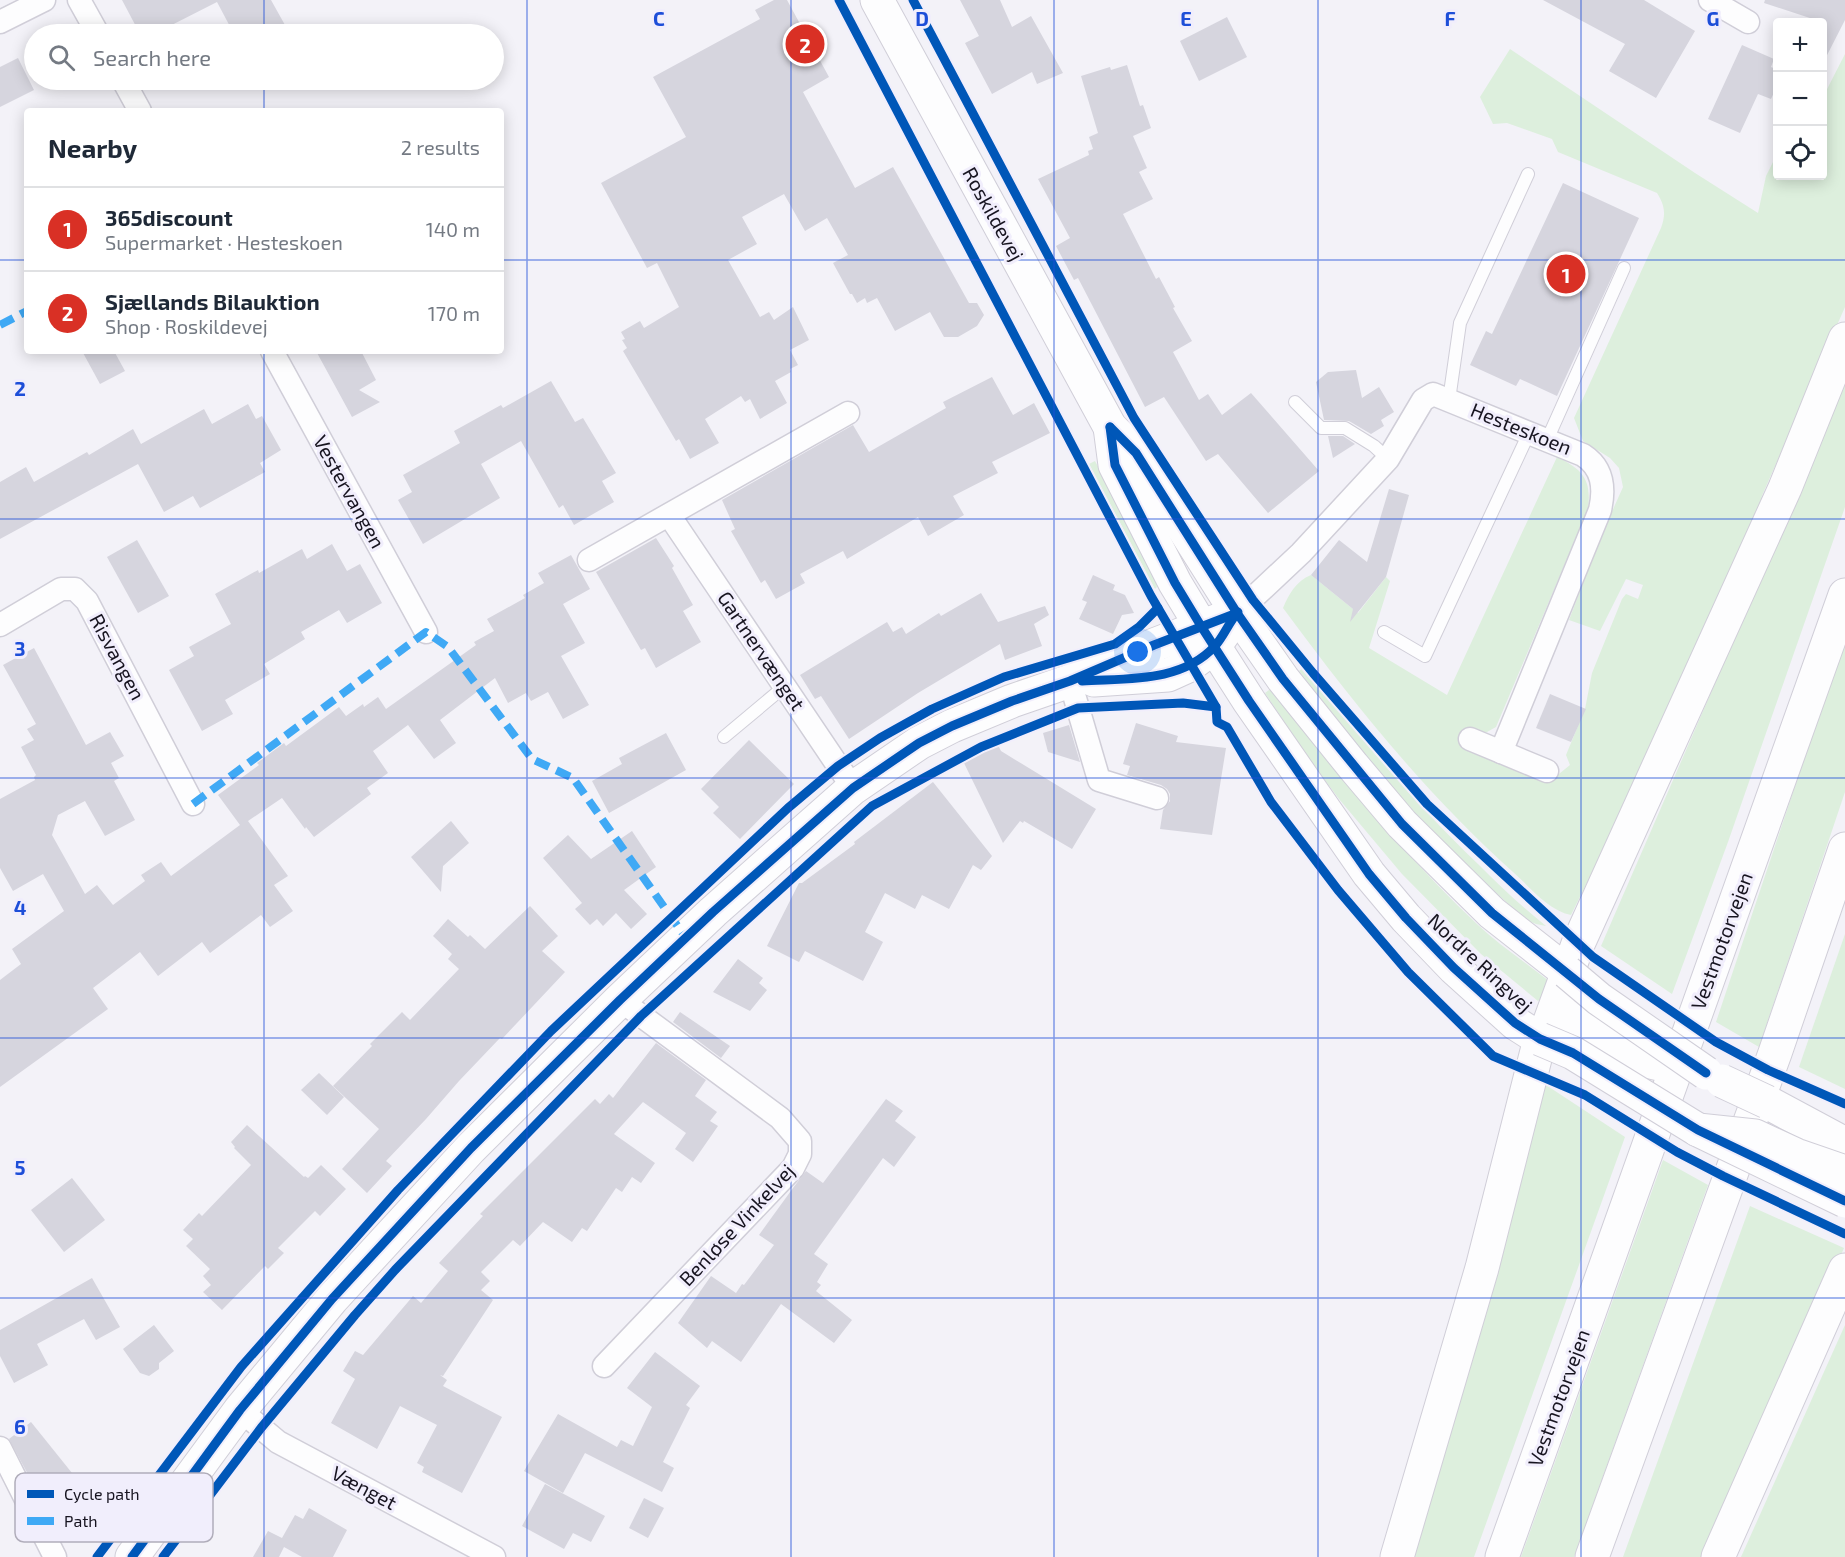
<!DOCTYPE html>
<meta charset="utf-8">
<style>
:root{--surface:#fff;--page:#f2f2f3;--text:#1f2937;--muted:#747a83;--line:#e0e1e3;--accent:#d93025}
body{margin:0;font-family:"Exo 2",sans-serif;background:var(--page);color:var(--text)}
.controls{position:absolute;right:18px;top:18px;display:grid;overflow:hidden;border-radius:6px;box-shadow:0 3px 15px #0003}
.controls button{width:54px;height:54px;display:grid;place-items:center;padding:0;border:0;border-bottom:2px solid var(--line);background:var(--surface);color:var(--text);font:30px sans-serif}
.you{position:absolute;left:1138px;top:652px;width:21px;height:21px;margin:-15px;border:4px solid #fff;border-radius:50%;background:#1a73e8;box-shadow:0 0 0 9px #1a73e833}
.badge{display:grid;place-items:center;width:39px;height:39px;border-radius:50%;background:var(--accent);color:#fff;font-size:20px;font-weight:700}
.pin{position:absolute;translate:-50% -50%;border:3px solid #fff;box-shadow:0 2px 6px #0006}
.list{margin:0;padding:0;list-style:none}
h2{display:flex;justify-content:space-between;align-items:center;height:78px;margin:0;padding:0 24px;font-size:26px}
h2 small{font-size:20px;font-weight:400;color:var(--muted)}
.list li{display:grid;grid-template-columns:39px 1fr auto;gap:18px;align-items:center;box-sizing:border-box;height:84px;padding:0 24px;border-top:2px solid var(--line)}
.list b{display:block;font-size:22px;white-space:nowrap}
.list p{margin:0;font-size:20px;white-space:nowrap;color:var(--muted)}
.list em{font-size:20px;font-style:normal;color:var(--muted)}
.icon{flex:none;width:33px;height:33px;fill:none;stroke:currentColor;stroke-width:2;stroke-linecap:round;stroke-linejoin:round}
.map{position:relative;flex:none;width:1845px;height:1557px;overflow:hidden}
.search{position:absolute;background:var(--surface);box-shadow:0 3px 15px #0003;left:24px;top:24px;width:480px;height:66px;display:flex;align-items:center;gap:15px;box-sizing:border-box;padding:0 21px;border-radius:33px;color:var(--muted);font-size:22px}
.panel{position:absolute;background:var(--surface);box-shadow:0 3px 15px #0003;left:24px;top:108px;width:480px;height:246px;border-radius:6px}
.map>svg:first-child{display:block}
.green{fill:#ddefdd}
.building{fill:#d6d5de}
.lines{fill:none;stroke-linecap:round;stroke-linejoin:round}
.lane-casing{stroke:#d0ced8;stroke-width:14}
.street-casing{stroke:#d0ced8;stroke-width:25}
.secondary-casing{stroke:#d0ced8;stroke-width:35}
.highway-casing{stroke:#d0ced8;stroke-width:35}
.lane{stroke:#fdfdfe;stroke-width:12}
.street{stroke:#fdfdfe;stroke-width:22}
.secondary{stroke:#fdfdfe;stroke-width:33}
.highway{stroke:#fdfdfe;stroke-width:33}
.secondary-bridge-casing{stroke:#d0ced8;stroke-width:35;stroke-linecap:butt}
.highway-bridge-casing{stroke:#d0ced8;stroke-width:35;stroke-linecap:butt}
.secondary-bridge{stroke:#fdfdfe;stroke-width:33}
.highway-bridge{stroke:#fdfdfe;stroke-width:33}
.quiet{stroke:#3fa9f5;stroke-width:8;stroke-dasharray:15 8;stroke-linecap:butt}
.cycleway-casing{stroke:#f1eefc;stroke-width:13}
.cycleway{stroke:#0057b8;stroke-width:9}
.grid{fill:none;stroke:#1d4ed8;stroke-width:1.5;stroke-opacity:0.55}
.labels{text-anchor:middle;stroke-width:6;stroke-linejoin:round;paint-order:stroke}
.street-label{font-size:20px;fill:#171420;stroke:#f1eefc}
.key{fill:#f1eefc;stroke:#b0adba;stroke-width:1.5}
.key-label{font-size:16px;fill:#171420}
.grid-label{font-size:20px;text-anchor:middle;font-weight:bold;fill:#1d4ed8;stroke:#f1eefc;stroke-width:6;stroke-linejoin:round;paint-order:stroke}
</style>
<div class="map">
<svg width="1845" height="1557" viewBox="0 0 1845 1557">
<rect width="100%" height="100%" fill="#f3f2f8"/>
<!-- green -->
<g class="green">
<path d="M 1510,49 L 1695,173 L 1758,213 L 1766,176 L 1777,154 L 1778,176 L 1822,176 L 1823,97 L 1845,54 L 1845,307 L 1761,498 L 1774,477 L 1610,836 L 1571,915 C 1548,910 1531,888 1513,872 C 1426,794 1353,703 1283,608 C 1289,594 1296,581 1311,575 L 1358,613 L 1386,577 L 1390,581 L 1369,648 L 1447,695 L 1557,457 C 1582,469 1592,479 1588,509 L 1496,727 L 1487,732 L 1472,733 L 1475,753 L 1549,782 L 1570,765 L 1566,755 L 1585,709 L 1592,673 L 1622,599 L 1626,594 L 1638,599 L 1643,585 L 1626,579 L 1600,631 L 1569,620 L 1602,534 L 1623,487 L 1619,468 L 1610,458 L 1583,441 L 1574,418 L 1661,228 C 1666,214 1665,206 1657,193 L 1558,152 L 1552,139 L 1507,123 L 1493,124 L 1480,97 Z"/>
<polygon points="1845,384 1845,507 1728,842 1672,994 1601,946"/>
<polygon points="1095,461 1154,574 1157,587 1155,589 1089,464"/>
<polygon points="1845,637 1845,792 1759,1047 1716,1022"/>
<path d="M 1304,667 C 1359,736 1414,803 1478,864 C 1500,886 1522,907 1546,926 L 1536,924 L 1526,920 C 1494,891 1462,862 1432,831 C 1384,781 1342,726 1299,671 Z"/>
<path d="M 1269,690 L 1273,691 C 1337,773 1402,853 1477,924 C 1499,945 1525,962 1549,981 L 1549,993 L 1538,1001 L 1481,954 L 1402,874 L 1339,799 L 1309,759 L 1265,693 Z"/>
<polygon points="1845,934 1845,1089 1799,1067"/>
<polygon points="1543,1083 1625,1137 1474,1557 1414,1557"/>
<polygon points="1663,1160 1708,1185 1574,1557 1521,1557"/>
<polygon points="1750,1206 1844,1248 1706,1557 1623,1557"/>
<polygon points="1845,1325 1845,1557 1741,1557"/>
</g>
<!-- building -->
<g class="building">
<polygon points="122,0 271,0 290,34 234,34 217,2 154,34 140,34"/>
<polygon points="774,0 787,0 829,77 803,92 855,188 893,167 969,303 977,303 984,315 977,326 958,337 944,337 930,312 895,331 877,298 867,303 865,298 857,303 852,294 850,294 833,263 848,255 827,218 805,231 784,194 742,217 757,244 728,260 760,317 769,312 774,320 793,307 809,340 790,350 798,365 790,369 791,372 775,381 787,403 760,419 750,399 745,402 741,396 705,419 719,443 690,459 679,439 676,441 623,351 627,348 622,340 625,339 621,332 640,321 644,328 679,307 657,263 647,268 601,183 686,137 653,77 760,19 755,10"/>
<polygon points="960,0 1000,0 1012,27 1031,16 1063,73 1037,84 1032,72 992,94 965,43 979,36"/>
<polygon points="1543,0 1644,0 1695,31 1656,98 1609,71 1625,44"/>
<polygon points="1765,0 1845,0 1845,20 1822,65 1822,22 1764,3"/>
<polygon points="1227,17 1247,57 1199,81 1180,41"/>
<polygon points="1742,45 1774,59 1771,67 1778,70 1778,84 1771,99 1758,94 1740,133 1708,119"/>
<polygon points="18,58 34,90 0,107 0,67"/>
<polygon points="1127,65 1140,106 1143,105 1151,128 1133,136 1147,168 1139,172 1153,199 1123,214 1156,279 1159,277 1175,307 1173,308 1192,341 1173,352 1199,400 1208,394 1222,415 1251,393 1319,471 1268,513 1218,454 1206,461 1164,397 1145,407 1078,278 1074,280 1056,246 1070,238 1038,179 1089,155 1088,151 1093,149 1089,137 1098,133 1081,76 1110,67 1111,70"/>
<polygon points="1563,183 1639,218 1557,396 1520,379 1516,386 1470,365 1486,331 1492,334"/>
<polygon points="82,351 114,351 125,371 100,384"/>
<polygon points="316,351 361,351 376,380 359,390 380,402 352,417"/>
<polygon points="1356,370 1362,398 1379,387 1394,412 1381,420 1384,426 1371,434 1349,421 1324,420 1316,382 1328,372"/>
<polygon points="992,377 1013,415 1034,403 1050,433 992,462 998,473 953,496 964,515 928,536 918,517 847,559 843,551 800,574 805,583 776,599 765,580 761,583 731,531 735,529 722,500 853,425 869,452 946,408 943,402"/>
<polygon points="551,381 575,422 583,418 616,473 602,481 614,502 574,525 563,505 559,508 521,441 481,464 500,498 423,544 398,500 412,492 403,475 460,443 454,431 501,405 503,408"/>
<polygon points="248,404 256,419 262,416 281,450 260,463 265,472 218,498 200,508 193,496 164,512 138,464 0,539 0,482 26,467 34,482 87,452 89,455 133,429 141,444 204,409 212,424"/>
<polygon points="1328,436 1343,436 1355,444 1333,458"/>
<polygon points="1389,489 1409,495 1386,577 1350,622 1353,609 1311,575 1339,540 1367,562"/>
<polygon points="656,538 674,566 672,568 693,605 683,611 701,642 656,668 645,648 641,650 596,572"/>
<polygon points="137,540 169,596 138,613 107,557"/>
<polygon points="332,544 347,571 360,564 382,603 347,623 339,610 301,632 305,639 264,664 270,674 225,700 233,714 202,731 169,670 194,656 189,647 231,624 215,594 258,570 259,573 302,549 307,559"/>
<polygon points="571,555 590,589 563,604 585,643 561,656 589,705 563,719 548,692 531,701 526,693 508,703 495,678 440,720 456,743 434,759 408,725 373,751 388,773 367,788 371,794 314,837 306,827 305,829 282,798 248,821 288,876 274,885 293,911 270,927 261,915 210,953 202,942 158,976 140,952 93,988 108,1009 0,1087 0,980 21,964 12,949 64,911 43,874 13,891 0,868 0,799 35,780 34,777 36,775 21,747 34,740 27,729 36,724 3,665 34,648 86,745 110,732 124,756 111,763 119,778 114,781 135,820 105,836 85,801 58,815 52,835 85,894 97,885 113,905 145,881 141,875 161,862 171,876 240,825 218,795 259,765 257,763 284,743 286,746 339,707 346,716 363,704 364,707 378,697 386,709 476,645 474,642 494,631 487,619 525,598 523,595 544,583 538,573"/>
<polygon points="1093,575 1115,585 1113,590 1125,595 1134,613 1122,615 1113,634 1079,619 1087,602 1082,600"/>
<polygon points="981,593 998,622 1045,606 1049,615 1034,624 1042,646 1005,660 1000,644 918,693 849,739 821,696 815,699 800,675 887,622 893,632 902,627 906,634 939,613 941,616"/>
<polygon points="1550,694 1586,709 1571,742 1536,728"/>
<polygon points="1136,723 1178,736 1176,742 1226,748 1212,835 1160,829 1163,810 1170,801 1170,794 1167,789 1161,785 1127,775 1130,766 1123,764"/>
<polygon points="1069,725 1080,762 1048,752 1043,733"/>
<polygon points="666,733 686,770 609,813 592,781 622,764 619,758"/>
<polygon points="749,740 794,784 740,839 713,813 719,807 701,789"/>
<polygon points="998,745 1001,751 1096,809 1072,849 1024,821 1023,823 1020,821 1003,843 964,763"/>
<polygon points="933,782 992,856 981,870 973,865 949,909 922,895 915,909 885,893 865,932 883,942 863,981 805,951 799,962 767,946 799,883 802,883 855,844 854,842"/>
<polygon points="451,821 469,843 443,866 441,892 411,857"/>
<polygon points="632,831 656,867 624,890 647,914 631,929 616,913 603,926 597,919 590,925 575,909 582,903 543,858 568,835 591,859"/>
<polygon points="530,906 558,936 542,951 565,972 502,1039 500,1038 459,1081 426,1119 386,1161 392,1166 367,1193 342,1169 379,1129 333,1086 372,1046 370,1044 402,1012 410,1020 459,969 448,959 452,954 433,936 448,919 468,937 470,935 485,949"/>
<polygon points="738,959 763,978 759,983 767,990 750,1011 713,992"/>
<polygon points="680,1012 730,1046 721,1058 673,1022"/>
<polygon points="656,1043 706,1080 695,1096 717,1112 710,1121 718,1126 693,1162 675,1149 686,1133 643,1102 614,1134 655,1163 641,1183 632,1177 622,1192 616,1188 587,1231 582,1228 572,1242 543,1222 520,1246 513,1240 481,1272 490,1281 481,1290 493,1300 443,1376 440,1375 447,1380 443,1386 502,1417 462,1493 422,1472 424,1467 417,1463 437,1425 400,1406 377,1449 331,1423 355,1379 343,1371 355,1351 363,1355 413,1296 421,1303 448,1271 439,1263 483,1216 480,1214 595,1099 600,1104 609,1094 613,1098"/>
<polygon points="319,1073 344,1097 327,1115 301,1090"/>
<polygon points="886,1099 903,1111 895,1121 916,1137 894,1167 883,1158 814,1254 828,1264 817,1282 821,1285 816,1291 852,1320 834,1343 781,1304 741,1362 712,1341 707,1348 678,1323 711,1276 736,1293 742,1284 744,1285 774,1245 759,1235 793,1188 806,1171 823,1183"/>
<polygon points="247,1125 304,1177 305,1176 308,1178 321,1165 346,1189 320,1216 315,1211 278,1248 284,1253 268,1269 265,1266 222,1310 203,1292 211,1285 203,1276 210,1269 186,1246 193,1239 183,1230 199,1213 202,1216 251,1165 234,1148 235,1147 231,1142"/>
<polygon points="72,1178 105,1220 64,1252 31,1210"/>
<polygon points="92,1278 120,1327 96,1340 84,1319 37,1344 48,1365 14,1383 0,1356 0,1330"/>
<polygon points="154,1325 174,1351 159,1363 159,1369 149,1376 140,1373 123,1349"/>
<polygon points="655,1352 700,1386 686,1405 690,1408 663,1462 674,1468 662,1492 585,1453 563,1493 524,1471 558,1414 617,1447 621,1440 633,1446 652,1407 627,1388"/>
<polygon points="31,1422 76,1478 47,1501 32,1482 9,1439"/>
<polygon points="545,1484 605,1516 591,1542 573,1533 564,1549 522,1526"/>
<polygon points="644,1498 664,1508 648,1538 629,1528"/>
<polygon points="309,1508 347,1530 333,1557 302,1557 284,1547 279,1557 253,1557 268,1531 282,1538 295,1515 303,1519"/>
</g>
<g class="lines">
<!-- lane casing -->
<g class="lane-casing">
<g id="lane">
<polyline points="1449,400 1460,323 1528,174"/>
<polyline points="1295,402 1321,428 1345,428 1374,446 1388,459"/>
<polyline points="1547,440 1624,268"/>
<polyline points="1384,632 1425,656 1529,433"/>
<polyline points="724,737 785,686"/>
</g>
</g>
<!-- street casing -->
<g class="street-casing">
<g id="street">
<polyline points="79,0 98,34"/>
<polyline points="1710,0 1748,22"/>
<polyline points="0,22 44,0"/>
<polyline points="123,80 140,111"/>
<polyline points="272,351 426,632"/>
<polyline points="669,515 853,788"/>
<polyline points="589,560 848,413"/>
<path d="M 1237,613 L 1301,553 L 1388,459 L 1423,400 L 1433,394 L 1583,455 C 1603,468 1605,488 1600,510 L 1501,752"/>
<polyline points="0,625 61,589 75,589 87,601 193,804"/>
<polyline points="1070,681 1099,780 1157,798"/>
<polyline points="1470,739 1547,771"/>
<polyline points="604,1366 793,1168 800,1154 800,1141 780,1118 620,1000"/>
<polyline points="240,1410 278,1442 494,1557"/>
<polyline points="0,1448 55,1557"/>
</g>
</g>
<!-- secondary casing -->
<g class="secondary-casing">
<g id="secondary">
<polyline points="877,0 1110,427 1136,453 1237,613 1283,679 1353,766 1402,824 1492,913 1567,972"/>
<polyline points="1110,427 1115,465 1175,583 1201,626 1249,701 1369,874 1406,918 1454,968 1515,1023 1540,1039"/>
<polyline points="1094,680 1168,675 1190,665 1214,647 1226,630"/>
<polyline points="1549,1024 1564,1016 1579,1019 1650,1062 1672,1067"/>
<polyline points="1767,1102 1845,1144"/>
<polyline points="132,1557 240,1410 332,1299 471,1148 620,1000 713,912 853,788 919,743 952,726 1012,701 1070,681 1154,645 1237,613"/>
</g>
</g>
<!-- highway casing -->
<g class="highway-casing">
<g id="highway">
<polyline points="1397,1557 1482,1268 1540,1039 1549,1024 1578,944 1785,488 1845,339"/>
<polyline points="1502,1557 1845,595"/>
<polyline points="1592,1557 1775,1053 1845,849"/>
<polyline points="1718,1557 1845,1270"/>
</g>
</g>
<!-- lane -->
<use href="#lane" class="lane"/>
<!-- street -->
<use href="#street" class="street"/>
<!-- secondary -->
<use href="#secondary" class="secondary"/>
<!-- highway -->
<use href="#highway" class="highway"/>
<!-- secondary-bridge casing -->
<g class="secondary-bridge-casing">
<g id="secondary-bridge">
<polyline points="1567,972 1599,999 1706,1073"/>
<polyline points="1540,1039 1573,1053 1698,1130 1845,1201"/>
<polyline points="1722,1081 1767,1102"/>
</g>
</g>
<!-- highway-bridge casing -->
<g class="highway-bridge-casing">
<polyline id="highway-bridge" points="1698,1130 1755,1136 1796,1155 1845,1172"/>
</g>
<!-- secondary-bridge -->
<use href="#secondary-bridge" class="secondary-bridge"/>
<!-- highway-bridge -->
<use href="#highway-bridge" class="highway-bridge"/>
<!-- quiet -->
<g class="quiet">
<polyline points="0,325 27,311"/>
<polyline points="193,804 426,632 448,647 532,759 573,778 686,938"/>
</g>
<!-- cycleway casing -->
<g class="cycleway-casing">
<g id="cycleway">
<polyline points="839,0 1151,596 1216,707 1217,722 1227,727 1271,802 1338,890 1408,972 1493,1056 1585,1095 1677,1152 1723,1176 1845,1234"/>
<polyline points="913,0 1134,418 1253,600 1313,673 1427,804 1593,957 1716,1042 1768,1070 1845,1104"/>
<polyline points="1110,427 1115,465 1175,583 1201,626 1249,701 1369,874 1406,918 1454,968 1515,1023 1540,1039 1573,1053 1698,1130 1845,1201"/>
<polyline points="1110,427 1136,453 1237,613 1283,679 1402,824 1492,913 1599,999 1706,1073"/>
<path d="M 1082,681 C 1127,678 1181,683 1215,646 C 1224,636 1229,622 1238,612"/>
<polyline points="97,1557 241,1367 398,1190 551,1031 788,808 838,766 880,738 932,709 1004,677 1115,644 1139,627 1158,608"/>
<polyline points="132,1557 240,1410 332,1299 471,1148 620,1000 713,912 853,788 919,743 952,726 1012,701 1070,681 1154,645 1237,613"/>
<polyline points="163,1557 261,1428 355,1315 395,1270 641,1016 872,806 981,747 1078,708 1183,703 1216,707"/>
</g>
</g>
<!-- cycleway -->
<use href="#cycleway" class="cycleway"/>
</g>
<!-- grid -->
<path class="grid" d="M 264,0 L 264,34M 527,0 L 527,1557M 791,0 L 791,1557M 1054,0 L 1054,1557M 1318,0 L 1318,1557M 1581,0 L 1581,1557M 264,80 L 264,111M 0,260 L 27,260M 501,260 L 1845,260M 264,351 L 264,1557M 0,519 L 1845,519M 0,778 L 1845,778M 0,1038 L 1845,1038M 0,1298 L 1845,1298"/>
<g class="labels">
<!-- street labels -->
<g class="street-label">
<text transform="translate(993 214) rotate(61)" y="7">Roskildevej</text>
<text transform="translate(1521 429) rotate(22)" y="7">Hesteskoen</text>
<text transform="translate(349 492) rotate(61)" y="7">Vestervangen</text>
<text transform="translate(761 651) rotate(56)" y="7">Gartnervænget</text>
<text transform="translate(117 657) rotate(62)" y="7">Risvangen</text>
<text transform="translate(1722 941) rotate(-70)" y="7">Vestmotorvejen</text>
<text transform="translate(1480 963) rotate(43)" y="7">Nordre Ringvej</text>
<text transform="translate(737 1225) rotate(-47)" y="7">Benløse Vinkelvej</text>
<text transform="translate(1559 1398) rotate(-70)" y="7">Vestmotorvejen</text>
<text transform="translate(364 1488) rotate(28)" y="7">Vænget</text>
</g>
</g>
<!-- legend -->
<rect x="15" y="1473" width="198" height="69" rx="9" class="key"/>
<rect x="27" y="1490" width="27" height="8" fill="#0057b8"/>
<rect x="27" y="1517" width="27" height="8" fill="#3fa9f5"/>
<g class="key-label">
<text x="64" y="1500">Cycle path</text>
<text x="64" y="1527">Path</text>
</g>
<g class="grid-label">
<text x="659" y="26">C</text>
<text x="922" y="26">D</text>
<text x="1186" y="26">E</text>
<text x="1450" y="26">F</text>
<text x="1713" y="26">G</text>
<text x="20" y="396">2</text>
<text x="20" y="656">3</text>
<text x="20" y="915">4</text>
<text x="20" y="1175">5</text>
<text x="20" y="1434">6</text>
</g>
</svg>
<div class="controls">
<button>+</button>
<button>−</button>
<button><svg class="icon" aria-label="locate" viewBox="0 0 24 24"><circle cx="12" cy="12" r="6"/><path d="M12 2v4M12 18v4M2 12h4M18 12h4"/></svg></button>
</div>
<div class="you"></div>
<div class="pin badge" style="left:1566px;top:274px">1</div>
<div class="pin badge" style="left:805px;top:44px">2</div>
<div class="search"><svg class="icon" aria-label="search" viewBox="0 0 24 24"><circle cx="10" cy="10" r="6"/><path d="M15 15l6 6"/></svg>Search here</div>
<section class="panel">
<h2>Nearby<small>2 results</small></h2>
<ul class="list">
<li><span class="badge">1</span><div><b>365discount</b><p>Supermarket · Hesteskoen</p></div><em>140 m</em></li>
<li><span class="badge">2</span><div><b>Sjællands Bilauktion</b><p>Shop · Roskildevej</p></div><em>170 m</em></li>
</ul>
</section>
</div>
